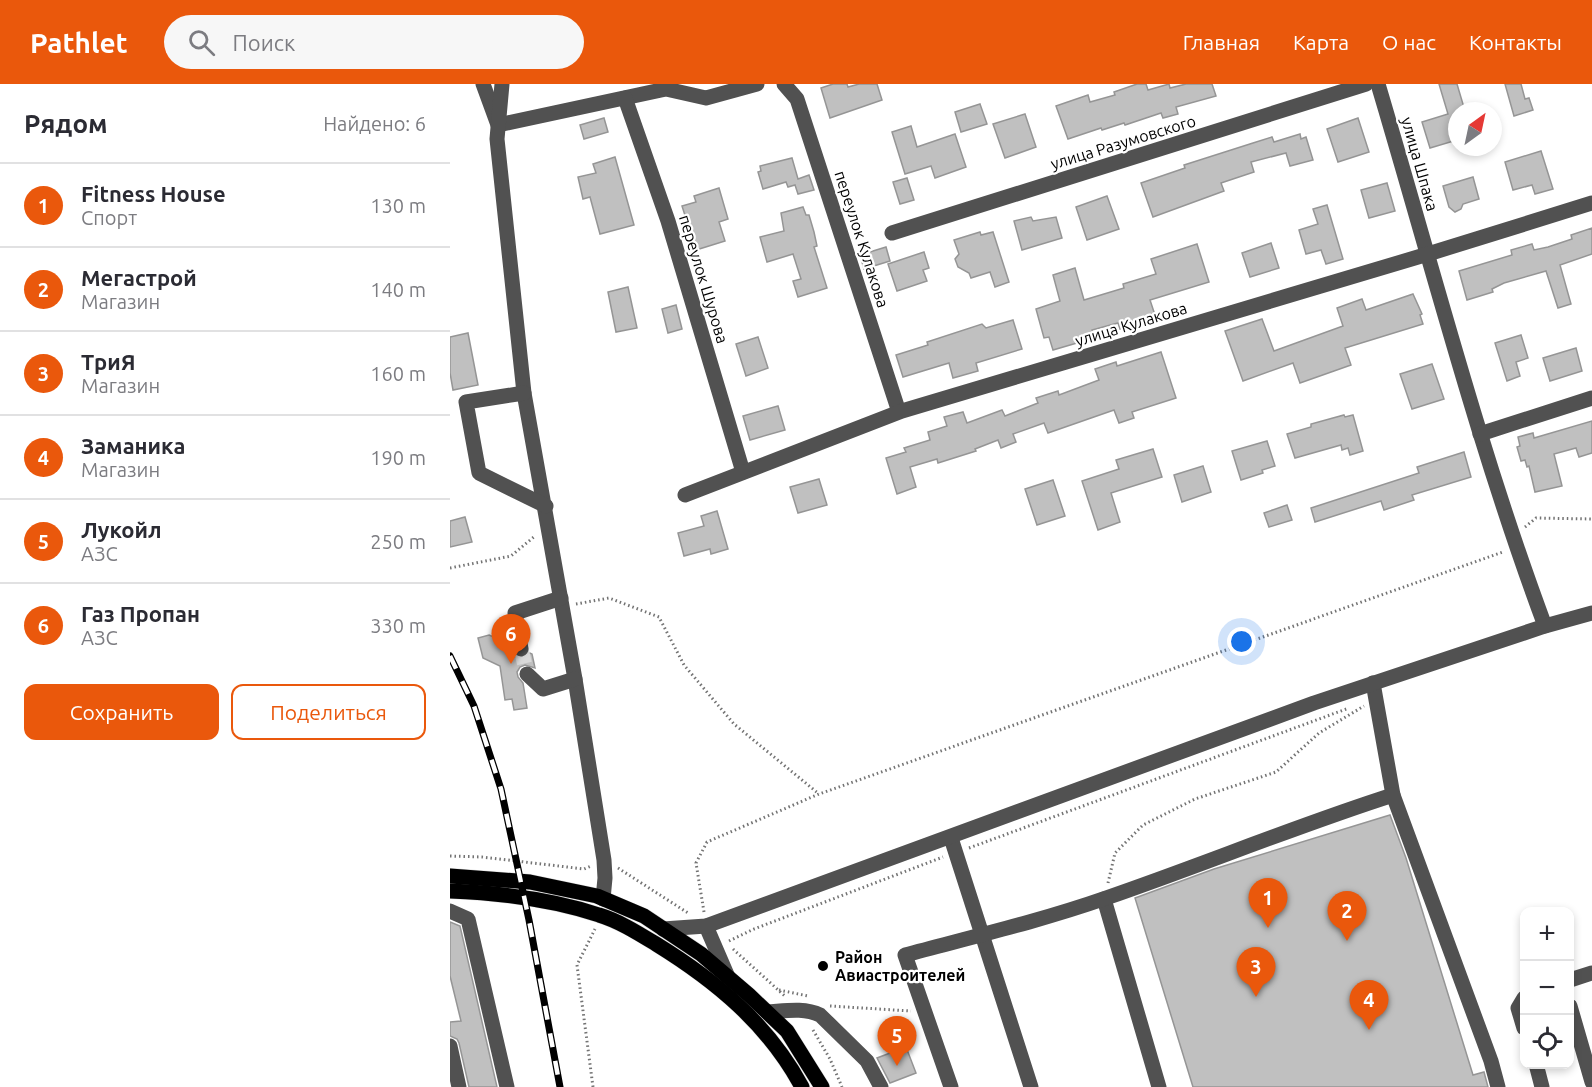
<!DOCTYPE html>
<html lang="ru">
<meta charset="utf-8">
<style>
:root{--surface:#fff;--page:#f7f7f7;--text:#2b2b33;--muted:#7c7c81;--line:#e1e1e2;--accent:#ea580c}
body{margin:0;font-family:Ubuntu,sans-serif;background:var(--page);color:var(--text)}
.controls{position:absolute;right:18px;bottom:18px;display:grid;overflow:hidden;border-radius:12px;box-shadow:0 3px 9px #0003}
.controls button{width:54px;height:54px;display:grid;place-items:center;padding:0;border:0;border-bottom:2px solid var(--line);background:var(--surface);color:var(--text);font:30px sans-serif}
.compass{position:absolute;left:998px;top:18px;width:54px;height:54px;border-radius:50%;background:var(--surface);box-shadow:0 3px 9px #0003;rotate:33deg}
.you{position:absolute;left:792px;top:558px;width:21px;height:21px;margin:-15px;border:4px solid #fff;border-radius:50%;background:#1a73e8;box-shadow:0 0 0 9px #1a73e833}
.badge{display:grid;place-items:center;width:39px;height:39px;border-radius:50%;background:var(--accent);color:#fff;font-size:20px;font-weight:700}
.pin{position:absolute;translate:-50% -50px;filter:drop-shadow(0 2px 3px #0008)}
.pin::after{content:'';position:absolute;top:32px;width:21px;height:18px;background:inherit;clip-path:polygon(0 0,100% 0,50% 100%)}
.list{margin:0;padding:0;list-style:none}
h2{display:flex;justify-content:space-between;align-items:center;height:78px;margin:0;padding:0 24px;font-size:26px}
h2 small{font-size:20px;font-weight:400;color:var(--muted)}
.list li{display:grid;grid-template-columns:39px 1fr auto;gap:18px;align-items:center;box-sizing:border-box;height:84px;padding:0 24px;border-top:2px solid var(--line)}
.list b{display:block;font-size:22px;white-space:nowrap}
.list p{margin:0;font-size:20px;white-space:nowrap;color:var(--muted)}
.list em{font-size:20px;font-style:normal;color:var(--muted)}
.actions{display:flex;gap:12px;padding:18px 24px}
.actions a{flex:1;padding:14px 0;border:2px solid var(--accent);border-radius:12px;text-align:center;font-size:21px;color:var(--accent)}
.actions .main{background:var(--accent);color:#fff}
.icon{flex:none;width:33px;height:33px;fill:none;stroke:currentColor;stroke-width:2;stroke-linecap:round;stroke-linejoin:round}
.map{position:relative;flex:none;width:1142px;height:1003px;overflow:hidden}
header{display:flex;align-items:center;gap:36px;box-sizing:border-box;height:84px;padding:0 30px;background:var(--accent);color:#fff}
header strong{font-size:28px}
nav{display:flex;gap:33px;margin-inline-start:auto;font-size:21px}
.search{width:420px;height:54px;background:var(--page);display:flex;align-items:center;gap:15px;box-sizing:border-box;padding:0 21px;border-radius:33px;color:var(--muted);font-size:22px}
main{display:flex}
aside{flex:1;background:var(--surface)}
.map>svg:first-child{display:block}
.building{fill:#c0c0c0;stroke:#959595;stroke-width:1.5}
.lines{fill:none;stroke-linecap:round;stroke-linejoin:round}
.minor-tunnel{stroke:#d9d9d9;stroke-width:15;stroke-dasharray:15 8;stroke-linecap:butt}
.major-casing{stroke:#dbdbdb;stroke-width:16}
.path{stroke:#737373;stroke-width:3;stroke-dasharray:1.5 3;stroke-linecap:butt}
.minor{stroke:#515151;stroke-width:15}
.major{stroke:#000;stroke-width:15}
.rail-casing{stroke:#000;stroke-width:7}
.rail{stroke:#fff;stroke-width:4.5;stroke-dasharray:14;stroke-linecap:butt}
.poi-dot{fill:#000;stroke:#fff;stroke-width:2}
.labels{text-anchor:middle;stroke-width:4.5;stroke-linejoin:round;paint-order:stroke}
.street-label{font-size:16px;fill:#000;stroke:#fff}
.poi-label{font-size:16px;font-weight:bold;fill:#000;stroke:#fff;text-anchor:start}
</style>
<header>
<strong>Pathlet</strong>
<div class="search"><svg class="icon" aria-label="search" viewBox="0 0 24 24"><circle cx="10" cy="10" r="6"/><path d="M15 15l6 6"/></svg>Поиск</div>
<nav><a>Главная</a><a>Карта</a><a>О нас</a><a>Контакты</a></nav>
</header>
<main>
<aside>
<h2>Рядом<small>Найдено: 6</small></h2>
<ul class="list">
<li><span class="badge">1</span><div><b>Fitness House</b><p>Спорт</p></div><em>130 m</em></li>
<li><span class="badge">2</span><div><b>Мегастрой</b><p>Магазин</p></div><em>140 m</em></li>
<li><span class="badge">3</span><div><b>ТриЯ</b><p>Магазин</p></div><em>160 m</em></li>
<li><span class="badge">4</span><div><b>Заманика</b><p>Магазин</p></div><em>190 m</em></li>
<li><span class="badge">5</span><div><b>Лукойл</b><p>АЗС</p></div><em>250 m</em></li>
<li><span class="badge">6</span><div><b>Газ Пропан</b><p>АЗС</p></div><em>330 m</em></li>
</ul>
<div class="actions"><a class="main">Сохранить</a><a>Поделиться</a></div>
</aside>
<div class="map">
<svg width="1142" height="1003" viewBox="0 0 1142 1003">
<rect width="100%" height="100%" fill="#fff"/>
<!-- building -->
<g class="building">
<polygon points="383,0 397,0 398,3 409,0 427,0 432,16 380,34 371,4"/>
<polygon points="687,0 696,0 698,6 719,0 720,4 736,0 762,0 766,12 726,23 728,30 713,34 711,29 675,41 674,39 652,46 651,44 618,55 606,22 638,11 640,18 665,11 664,8"/>
<polygon points="989,0 1007,0 1015,27 1007,27 1007,56 980,64 972,38 998,30"/>
<polygon points="1055,0 1071,0 1075,15 1079,14 1083,26 1064,32"/>
<polygon points="530,20 537,40 511,48 505,28"/>
<polygon points="575,30 586,63 555,74 543,40"/>
<polygon points="154,34 158,48 134,55 130,41"/>
<polygon points="908,34 919,68 888,78 877,45"/>
<polygon points="461,42 467,63 505,50 516,83 485,94 481,82 455,90 442,48"/>
<polygon points="850,50 851,55 856,53 863,76 840,82 836,69 801,78 804,88 771,99 774,107 703,133 691,99 735,84 734,81 803,59 822,53 824,58"/>
<polygon points="1091,67 1103,105 1085,110 1082,101 1063,106 1055,78"/>
<polygon points="165,73 184,141 150,150 140,113 133,115 128,93 146,89 143,80"/>
<polygon points="342,74 348,95 359,91 364,106 348,110 345,101 338,103 336,98 313,105 308,88 311,87 310,82"/>
<polygon points="1023,93 1029,115 1013,120 1011,125 1005,128 999,123 993,102"/>
<polygon points="457,94 464,116 450,120 443,98"/>
<polygon points="937,99 945,127 919,134 911,106"/>
<polygon points="269,104 278,135 269,138 275,157 246,166 232,122 246,118 244,112"/>
<polygon points="657,112 669,145 637,156 626,123"/>
<polygon points="877,121 893,175 876,180 871,166 856,170 849,146 868,140 863,125"/>
<polygon points="353,123 356,131 359,131 364,148 367,162 364,163 377,204 348,213 343,197 351,195 343,170 317,178 310,153 334,147 331,129"/>
<polygon points="581,133 583,137 606,133 612,154 572,166 564,137"/>
<polygon points="1142,144 1142,170 1110,181 1121,220 1108,224 1096,187 1054,199 1042,205 1043,208 1017,216 1009,187 1062,171 1061,166 1082,160 1084,166 1098,163 1122,155 1121,151"/>
<polygon points="530,148 531,151 543,148 559,198 545,203 540,188 521,194 519,189 508,183 505,175 509,170 504,156"/>
<polygon points="821,159 829,184 800,193 792,169"/>
<polygon points="747,160 759,198 700,216 706,234 670,245 668,239 642,246 644,254 603,266 599,253 594,254 586,225 610,217 603,191 625,184 634,216 674,204 673,200 706,190 701,175"/>
<polygon points="436,163 440,177 414,185 410,171"/>
<polygon points="474,168 479,184 473,186 477,197 447,207 438,180"/>
<polygon points="178,203 187,244 166,248 158,208"/>
<polygon points="963,210 972,230 970,231 973,240 895,264 901,281 850,299 843,279 793,297 775,247 812,235 824,267 893,242 887,224 912,215 916,226"/>
<polygon points="226,221 232,245 218,249 212,225"/>
<polygon points="563,236 572,265 526,279 528,287 503,294 499,279 453,293 446,271 478,261 477,258 532,240 536,244"/>
<polygon points="18,249 28,301 3,306 0,289 0,253"/>
<polygon points="1071,251 1078,274 1066,278 1070,292 1057,297 1045,259"/>
<polygon points="308,253 318,284 296,292 286,260"/>
<polygon points="1126,264 1132,287 1100,297 1093,274"/>
<polygon points="711,268 726,314 682,328 684,334 669,339 664,326 598,349 594,339 563,350 566,358 551,364 548,356 525,365 526,367 488,379 487,375 460,383 466,403 447,410 436,374 456,368 454,364 480,356 478,348 497,342 494,333 513,328 517,339 552,326 555,332 588,319 586,314 608,307 609,311 649,296 645,285 666,278 667,282"/>
<polygon points="982,280 994,315 962,325 950,290"/>
<polygon points="328,322 335,346 300,356 293,332"/>
<polygon points="894,331 895,333 903,331 913,367 900,371 898,364 892,366 891,361 845,374 837,350 861,343 861,340"/>
<polygon points="1142,337 1142,369 1129,373 1126,364 1104,370 1112,402 1085,408 1079,382 1077,383 1075,376 1071,377 1067,363 1070,362 1068,353 1083,349 1084,354"/>
<polygon points="817,357 825,382 812,386 813,389 791,396 782,367"/>
<polygon points="703,365 712,393 661,409 670,438 648,446 632,397 669,385 666,376"/>
<polygon points="1014,368 1021,393 962,411 964,416 934,426 931,417 865,438 861,424 969,389 967,383"/>
<polygon points="753,382 761,408 732,418 724,391"/>
<polygon points="369,395 377,421 348,429 340,403"/>
<polygon points="603,396 615,432 587,441 575,405"/>
<polygon points="837,421 842,436 819,443 814,429"/>
<polygon points="267,427 278,465 261,470 260,465 234,472 228,449 254,442 251,432"/>
<polygon points="15,433 22,458 0,463 0,437"/>
<polygon points="39,551 60,560 63,571 67,574 73,574 80,569 82,570 85,584 75,581 70,583 67,588 68,593 73,599 77,624 64,626 62,615 55,616 50,582 33,574 28,554"/>
<polygon points="940,731 956,774 1023,991 1034,988 1038,1003 743,1003 685,814 764,785"/>
<polygon points="0,838 10,842 47,1003 19,1003 9,959 7,955 0,952 0,938 11,937 0,892"/>
<polygon points="456,963 466,989 440,999 427,974"/>
</g>
<g class="lines">
<!-- minor-tunnel -->
<polyline class="minor-tunnel" points="71,565 77,590"/>
<!-- major casing -->
<g class="major-casing">
<g id="major">
<polyline points="0,792 80,798 147,812 194,832 251,870 299,911 337,947 372,1003"/>
<path d="M 0,807 C 51,809 101,815 149,831 C 169,837 188,849 206,860 C 266,897 318,940 352,1003"/>
</g>
</g>
<!-- path -->
<g class="path">
<polyline points="1075,443 1086,434 1142,435"/>
<polyline points="0,484 61,472 85,452"/>
<polyline points="126,520 159,514 209,533 234,581 284,640 369,710"/>
<polyline points="519,764 899,624"/>
<polyline points="0,772 32,773 134,785 141,782"/>
<polyline points="168,784 238,829"/>
<polyline points="658,799 665,769 693,741 745,715 826,688 869,649 914,622"/>
<polyline points="254,828 246,779 257,758 369,710 1053,468"/>
<polyline points="279,857 304,845 493,773"/>
<polyline points="283,865 336,913"/>
<polyline points="329,906 358,912"/>
<polyline points="380,922 461,927"/>
<polyline points="363,946 380,975 392,1003"/>
<polyline points="143,1003 127,881 145,845"/>
</g>
<!-- minor -->
<g class="minor">
<polyline points="33,0 48,41 216,5 256,14 307,0"/>
<polyline points="52,0 47,55 74,309 125,595 154,776 155,794 153,815"/>
<polyline points="334,0 347,15 448,325"/>
<path d="M 928,0 C 982,181 1029,365 1095,542"/>
<polyline points="175,14 218,137 293,388"/>
<polyline points="442,149 916,0"/>
<polyline points="74,309 16,318 29,389 96,422"/>
<polyline points="1030,350 1142,314"/>
<polyline points="235,411 452,327 978,170 1142,119"/>
<polyline points="71,565 65,529 111,514"/>
<polyline points="77,590 93,605 125,595"/>
<polyline points="923,599 943,711"/>
<polyline points="501,754 581,1003"/>
<polyline points="654,815 709,1003"/>
<polyline points="0,827 18,835 57,1003"/>
<polyline points="256,842 278,893"/>
<polyline points="213,845 256,842 864,619 1095,542 1142,529"/>
<polyline points="1120,896 1142,889"/>
<polyline points="1074,914 1068,924 1074,944"/>
<polyline points="1120,922 1142,998"/>
<path d="M 317,928 C 334,927 354,923 370,931 L 417,977 L 431,1003"/>
<polyline points="0,962 9,1003"/>
<polyline points="1086,980 1092,1003"/>
<path d="M 501,1003 L 455,871 C 522,853 590,837 656,814 C 752,781 846,742 943,711 L 1041,977 L 1048,1003"/>
</g>
<!-- major -->
<use href="#major" class="major"/>
<!-- rail casing -->
<g class="rail-casing">
<polyline id="rail" points="0,572 24,622 51,705 79,836 110,1003"/>
</g>
<!-- rail -->
<use href="#rail" class="rail"/>
</g>
<!-- markers -->
<circle class="poi-dot" cx="373" cy="882" r="6"/>
<g class="labels">
<!-- street labels -->
<g class="street-label">
<text transform="translate(673 58) rotate(-17)" y="6">улица Разумовского</text>
<text transform="translate(970 80) rotate(74)" y="6">улица Шпака</text>
<text transform="translate(412 155) rotate(72)" y="6">переулок Кулакова</text>
<text transform="translate(254 195) rotate(73)" y="6">переулок Шурова</text>
<text transform="translate(681 240) rotate(-17)" y="6">улица Кулакова</text>
</g>
<!-- poi labels -->
<g class="poi-label">
<text x="385" y="879">Район<tspan x="385" dy="18">Авиастроителей</tspan></text>
</g>
</g>
</svg>
<div class="controls">
<button>+</button>
<button>−</button>
<button><svg class="icon" aria-label="locate" viewBox="0 0 24 24"><circle cx="12" cy="12" r="6"/><path d="M12 2v4M12 18v4M2 12h4M18 12h4"/></svg></button>
</div>
<svg class="compass" viewBox="-18 -18 36 36"><path d="M0-13l5 13h-10z" fill="#e53935"/><path d="M0 13l5-13h-10z" fill="#7c7c81"/></svg>
<div class="you"></div>
<div class="pin badge" style="left:818px;top:844px">1</div>
<div class="pin badge" style="left:897px;top:857px">2</div>
<div class="pin badge" style="left:806px;top:913px">3</div>
<div class="pin badge" style="left:919px;top:946px">4</div>
<div class="pin badge" style="left:447px;top:982px">5</div>
<div class="pin badge" style="left:61px;top:580px">6</div>
</div>
</main>
